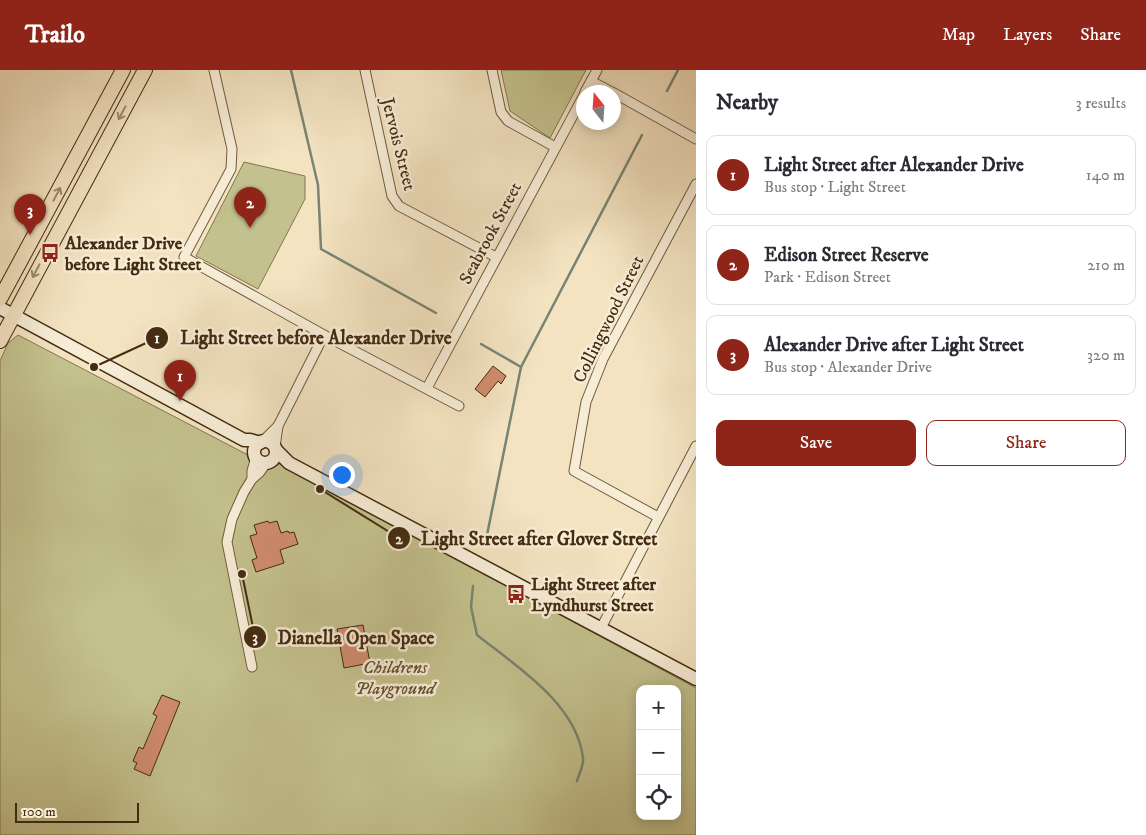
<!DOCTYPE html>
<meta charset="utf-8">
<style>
:root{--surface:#fff;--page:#f7f7f7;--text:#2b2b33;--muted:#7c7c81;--line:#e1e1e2;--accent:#8f2418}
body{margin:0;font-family:"IM FELL DW Pica",serif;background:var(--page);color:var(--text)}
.controls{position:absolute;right:15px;bottom:15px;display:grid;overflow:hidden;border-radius:10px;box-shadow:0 2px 12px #0003}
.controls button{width:45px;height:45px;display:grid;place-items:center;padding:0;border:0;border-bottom:1px solid var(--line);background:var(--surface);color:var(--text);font:25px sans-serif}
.compass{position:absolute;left:576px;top:15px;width:45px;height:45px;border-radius:50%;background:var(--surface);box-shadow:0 2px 12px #0003;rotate:343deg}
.scale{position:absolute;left:15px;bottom:12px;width:124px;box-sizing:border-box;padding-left:5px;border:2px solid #442c11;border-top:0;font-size:14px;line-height:18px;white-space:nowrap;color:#442c11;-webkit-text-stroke:4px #f7edd7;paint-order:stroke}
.you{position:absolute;left:341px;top:404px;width:18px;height:18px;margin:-12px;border:4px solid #fff;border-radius:50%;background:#1a73e8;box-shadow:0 0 0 8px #1a73e833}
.badge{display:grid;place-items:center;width:32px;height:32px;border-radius:50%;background:var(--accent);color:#fff;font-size:16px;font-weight:700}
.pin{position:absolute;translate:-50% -41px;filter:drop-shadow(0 1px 2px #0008)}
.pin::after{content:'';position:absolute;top:26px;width:18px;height:15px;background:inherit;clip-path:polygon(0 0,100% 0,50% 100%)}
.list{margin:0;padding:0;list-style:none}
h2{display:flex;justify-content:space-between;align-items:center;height:65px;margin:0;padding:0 20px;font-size:21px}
h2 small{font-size:16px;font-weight:400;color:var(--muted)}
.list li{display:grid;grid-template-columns:32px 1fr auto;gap:15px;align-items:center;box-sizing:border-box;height:80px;margin:0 10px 10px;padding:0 10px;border:1px solid var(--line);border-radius:10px}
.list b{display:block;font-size:19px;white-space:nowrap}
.list p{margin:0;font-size:16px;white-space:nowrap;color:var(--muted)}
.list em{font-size:16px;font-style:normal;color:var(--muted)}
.actions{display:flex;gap:10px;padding:15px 20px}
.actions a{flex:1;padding:11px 0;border:1px solid var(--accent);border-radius:10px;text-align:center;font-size:18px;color:var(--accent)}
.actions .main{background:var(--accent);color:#fff}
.icon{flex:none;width:28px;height:28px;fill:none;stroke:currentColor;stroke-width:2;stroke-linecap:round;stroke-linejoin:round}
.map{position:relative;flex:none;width:696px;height:765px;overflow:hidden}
header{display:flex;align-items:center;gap:30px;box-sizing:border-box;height:70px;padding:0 25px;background:var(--accent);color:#fff}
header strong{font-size:24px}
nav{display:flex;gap:28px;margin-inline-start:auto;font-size:18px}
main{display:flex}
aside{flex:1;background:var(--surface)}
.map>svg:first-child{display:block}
.green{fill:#c3c18d;stroke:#84764f;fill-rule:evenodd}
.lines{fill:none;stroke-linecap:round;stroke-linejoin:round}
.stream{stroke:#788474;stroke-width:2.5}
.building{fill:#d08c6d;stroke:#442c11}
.street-casing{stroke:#705a3d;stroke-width:11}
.secondary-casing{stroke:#442c11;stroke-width:15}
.primary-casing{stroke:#442c11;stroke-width:16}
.street{stroke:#f7edd7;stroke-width:9}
.secondary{stroke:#f7edd7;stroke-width:12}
.primary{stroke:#f3e3c1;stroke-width:14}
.oneway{stroke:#9c8869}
.labels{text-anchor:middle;stroke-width:5;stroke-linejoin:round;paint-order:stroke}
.street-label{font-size:18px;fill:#442c11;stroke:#f7edd7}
.poi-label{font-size:18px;font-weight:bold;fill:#442c11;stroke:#f7edd7;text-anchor:start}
.park-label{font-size:18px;font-style:italic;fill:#645130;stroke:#f7edd7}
.leader{fill:none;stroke:#442c11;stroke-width:2}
.callout-dot{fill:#442c11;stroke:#f7edd7;stroke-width:2}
.mark-label{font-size:15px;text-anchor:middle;font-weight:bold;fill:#fff}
.callout-label{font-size:19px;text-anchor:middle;font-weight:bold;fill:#442c11;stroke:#f7edd7;stroke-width:5;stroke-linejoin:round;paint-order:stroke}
</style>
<header>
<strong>Trailo</strong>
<nav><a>Map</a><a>Layers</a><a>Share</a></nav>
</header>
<main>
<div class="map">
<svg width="696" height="765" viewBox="0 0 696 765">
<rect width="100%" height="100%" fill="#f3e3c1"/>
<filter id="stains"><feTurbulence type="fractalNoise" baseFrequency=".004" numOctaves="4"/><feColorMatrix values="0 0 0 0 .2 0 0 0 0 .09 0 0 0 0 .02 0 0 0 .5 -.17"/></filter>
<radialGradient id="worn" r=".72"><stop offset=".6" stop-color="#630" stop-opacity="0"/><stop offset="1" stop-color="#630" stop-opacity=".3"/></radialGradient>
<!-- green -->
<g class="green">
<polygon points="501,0 586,0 550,68 510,41"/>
<polygon points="244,92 305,106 305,129 258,219 196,186"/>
<path d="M 18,265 L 248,385 L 272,390 L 696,618 L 696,765 L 0,765 L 0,291 L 8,273 ZM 640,619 L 677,619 L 677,746 L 640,746 Z"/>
</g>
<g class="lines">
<!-- stream -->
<g class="stream">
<polyline points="291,0 318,115 321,179 436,243"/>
<polyline points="667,21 678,0"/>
<polyline points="481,274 521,297"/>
<polyline points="487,465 521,297 642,65"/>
<path d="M 473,516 L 471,537 L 477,565 C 516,596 577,634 583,688 C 584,695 579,704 577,711"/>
</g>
</g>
<!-- building -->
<g class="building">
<polygon points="493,296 506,306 501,314 498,311 485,327 475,319"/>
<polygon points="268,451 269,453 277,451 281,463 288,461 289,463 294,462 298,474 280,480 284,493 256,502 252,490 257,488 250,466 257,464 254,455"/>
<polygon points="363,555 370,593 344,598 337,559"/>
<polygon points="162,625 180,632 150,706 134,699 137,693 133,691 139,677 143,679 157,646 153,644"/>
</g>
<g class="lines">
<!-- street casing -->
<g class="street-casing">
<g id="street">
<polyline points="214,0 232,79 231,99 184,187 324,265 459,336"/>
<polyline points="365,0 392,126 399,136 496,187"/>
<polyline points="492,0 501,42 508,51 555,77"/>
<polyline points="591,11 612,22"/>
<polyline points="585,22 597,0"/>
<polyline points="614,23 696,69"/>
<polyline points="427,318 584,25"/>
<polyline points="263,371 278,356"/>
<polyline points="275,377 278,356 324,265"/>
<polyline points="252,409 252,401 256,387"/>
<polyline points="658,447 574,401 586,332 603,289 696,114"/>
<polyline points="601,558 696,376"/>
<polyline points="252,597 227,472 232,449 244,422 252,409 260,402 267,392"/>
</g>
</g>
<!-- secondary casing -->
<g class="secondary-casing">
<g id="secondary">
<polyline points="0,238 244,370 250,370 260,373"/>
<circle cx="265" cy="382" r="11"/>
<polyline points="276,380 289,393 696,609"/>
</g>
</g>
<!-- primary casing -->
<g class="primary-casing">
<g id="primary">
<polyline points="0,229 123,0"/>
<polyline points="0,271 145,0"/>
</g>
</g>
<!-- street -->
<use href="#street" class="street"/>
<!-- secondary -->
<use href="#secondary" class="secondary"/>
<!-- primary -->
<use href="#primary" class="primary"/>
</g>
<!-- one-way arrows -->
<defs><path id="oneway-shaft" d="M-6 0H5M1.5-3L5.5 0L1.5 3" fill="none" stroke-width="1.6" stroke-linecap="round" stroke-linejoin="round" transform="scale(1.25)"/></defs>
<g class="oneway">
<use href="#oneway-shaft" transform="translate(122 43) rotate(118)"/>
<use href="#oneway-shaft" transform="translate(57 124) rotate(-62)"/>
<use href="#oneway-shaft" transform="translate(36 201) rotate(118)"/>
</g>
<!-- icons -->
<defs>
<g id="bus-bare" transform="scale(1.5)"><path d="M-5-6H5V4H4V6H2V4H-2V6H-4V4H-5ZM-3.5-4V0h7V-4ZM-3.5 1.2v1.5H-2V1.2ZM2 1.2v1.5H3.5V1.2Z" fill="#8f2418" stroke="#f7edd7" stroke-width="2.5" paint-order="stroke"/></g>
</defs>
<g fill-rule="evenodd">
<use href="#bus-bare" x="50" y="183"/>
<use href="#bus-bare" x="516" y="524"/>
</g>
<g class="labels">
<!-- street labels -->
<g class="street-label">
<text transform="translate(399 74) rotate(76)" y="6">Jervois Street</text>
<text transform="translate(490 163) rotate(-62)" y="6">Seabrook Street</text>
<text transform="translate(608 249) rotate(-64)" y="6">Collingwood Street</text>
</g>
<!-- poi labels -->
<g class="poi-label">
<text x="65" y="179">Alexander Drive<tspan x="65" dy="21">before Light Street</tspan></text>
<text x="531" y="520">Light Street after<tspan x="531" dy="21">Lyndhurst Street</tspan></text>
</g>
<!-- park labels -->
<g class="park-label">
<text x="395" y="603">Childrens<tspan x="395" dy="21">Playground</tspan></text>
</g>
</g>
<!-- callouts -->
<path class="leader" d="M94 297L157 268M320 419L399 468M242 504L255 567"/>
<g class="callout-dot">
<circle cx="94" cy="297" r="5"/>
<circle cx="320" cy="419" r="5"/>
<circle cx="242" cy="504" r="5"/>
<circle cx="157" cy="268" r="12"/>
<circle cx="399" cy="468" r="12"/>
<circle cx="255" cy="567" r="12"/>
</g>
<g class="mark-label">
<text x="157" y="273">1</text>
<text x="399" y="474">2</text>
<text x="255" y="572">3</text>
</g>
<g class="callout-label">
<text x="316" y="274">Light Street before Alexander Drive</text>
<text x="539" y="475">Light Street after Glover Street</text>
<text x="356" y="574">Dianella Open Space</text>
</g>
<rect width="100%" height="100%" filter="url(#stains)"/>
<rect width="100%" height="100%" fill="url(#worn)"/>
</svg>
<div class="controls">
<button>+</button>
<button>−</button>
<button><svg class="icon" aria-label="locate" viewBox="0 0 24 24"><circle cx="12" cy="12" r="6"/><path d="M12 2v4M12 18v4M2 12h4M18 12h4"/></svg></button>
</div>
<svg class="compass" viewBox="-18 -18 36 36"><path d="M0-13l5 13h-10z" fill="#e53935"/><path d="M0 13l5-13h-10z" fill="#7c7c81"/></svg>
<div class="scale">100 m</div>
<div class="you"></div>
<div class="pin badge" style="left:180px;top:331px">1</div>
<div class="pin badge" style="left:250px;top:158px">2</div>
<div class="pin badge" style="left:30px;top:165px">3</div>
</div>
<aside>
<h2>Nearby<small>3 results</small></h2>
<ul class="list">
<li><span class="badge">1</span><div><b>Light Street after Alexander Drive</b><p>Bus stop · Light Street</p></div><em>140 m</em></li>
<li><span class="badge">2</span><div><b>Edison Street Reserve</b><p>Park · Edison Street</p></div><em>210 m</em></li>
<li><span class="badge">3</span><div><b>Alexander Drive after Light Street</b><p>Bus stop · Alexander Drive</p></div><em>320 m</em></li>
</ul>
<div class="actions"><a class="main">Save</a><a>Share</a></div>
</aside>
</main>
